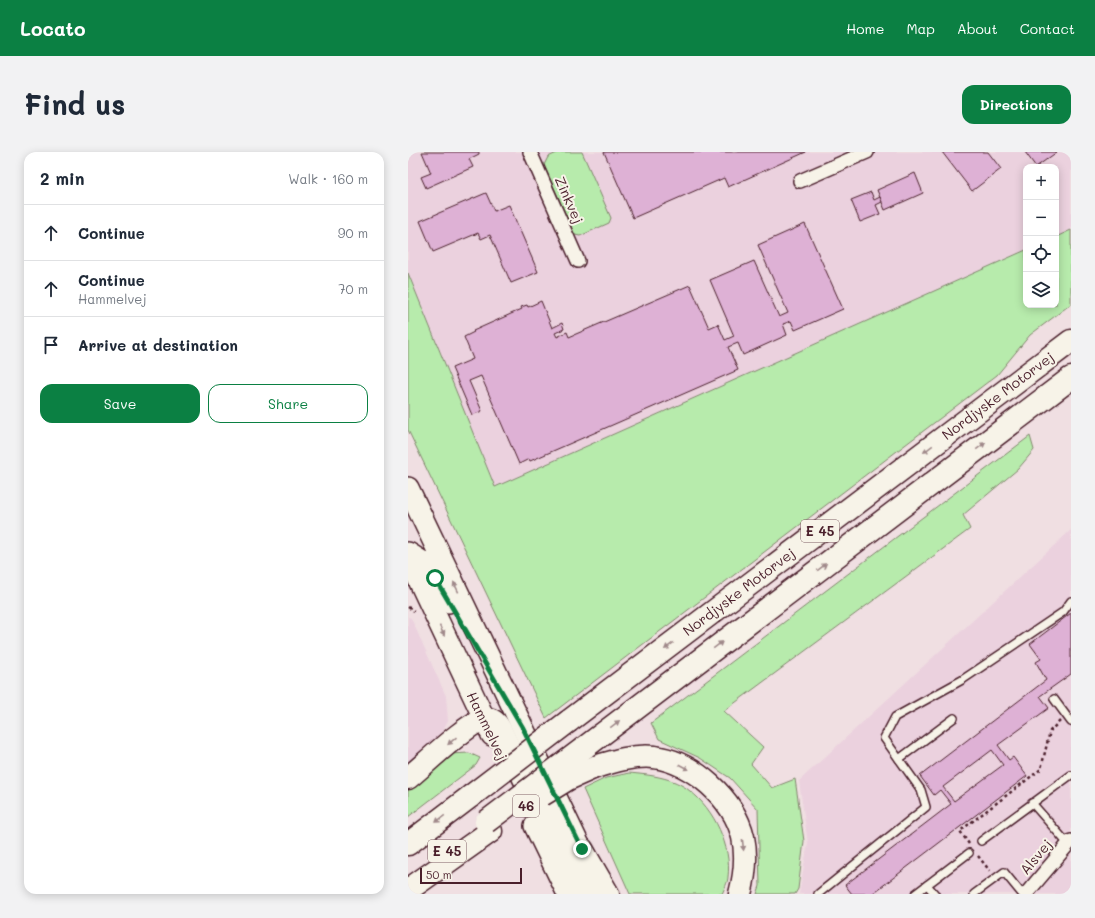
<!DOCTYPE html>
<meta charset="utf-8">
<style>
:root{--surface:#fff;--page:#f2f2f3;--text:#1f2937;--muted:#747a83;--line:#e0e1e3;--accent:#0b8043}
body{margin:0;font-family:Mali,sans-serif;background:var(--page);color:var(--text)}
.controls{position:absolute;right:12px;top:12px;display:grid;overflow:hidden;border-radius:8px;box-shadow:0 2px 10px #0003}
.controls button{width:36px;height:36px;display:grid;place-items:center;padding:0;border:0;border-bottom:1px solid var(--line);background:var(--surface);color:var(--text);font:20px sans-serif}
.scale{position:absolute;left:12px;bottom:10px;width:102px;box-sizing:border-box;padding-left:4px;border:2px solid #4a1f2b;border-top:0;font-size:11px;line-height:14px;white-space:nowrap;color:#4a1f2b;-webkit-text-stroke:3px #f7f3e8;paint-order:stroke}
.stop{position:absolute;width:12px;height:12px;margin:-9px;border:3px solid #0b8043;border-radius:50%;background:#fff}
.stop.end{background:#0b8043;border-color:#fff;box-shadow:0 1px 4px #0008}
.list{margin:0;padding:0;list-style:none}
h2{display:flex;justify-content:space-between;align-items:center;height:52px;margin:0;padding:0 16px;font-size:17px}
h2 small{font-size:13px;font-weight:400;color:var(--muted)}
.list li{display:grid;grid-template-columns:26px 1fr auto;gap:12px;align-items:center;box-sizing:border-box;height:56px;padding:0 16px;border-top:1px solid var(--line)}
.list b{display:block;font-size:15px;white-space:nowrap}
.list p{margin:0;font-size:13px;white-space:nowrap;color:var(--muted)}
.list em{font-size:13px;font-style:normal;color:var(--muted)}
.actions{display:flex;gap:8px;padding:12px 16px}
.actions a{flex:1;padding:9px 0;border:1px solid var(--accent);border-radius:12px;text-align:center;font-size:14px;color:var(--accent)}
.actions .main{background:var(--accent);color:#fff}
.icon{flex:none;width:22px;height:22px;fill:none;stroke:currentColor;stroke-width:2;stroke-linecap:round;stroke-linejoin:round}
.map{position:relative;flex:none;width:663px;height:742px;overflow:hidden;border-radius:12px}
header{display:flex;align-items:center;gap:24px;box-sizing:border-box;height:56px;padding:0 20px;background:var(--accent);color:#fff}
header strong{font-size:19px}
nav{display:flex;gap:22px;margin-inline-start:auto;font-size:14px}
.intro{display:flex;align-items:center;justify-content:space-between;box-sizing:border-box;height:96px;padding:0 24px}
h1{margin:0;font-size:28px}
.button{padding:10px 18px;border-radius:12px;background:var(--accent);color:#fff;font-size:14px;font-weight:700}
main{display:flex;gap:24px;padding:0 24px}
aside{flex:1;background:var(--surface);border-radius:12px;box-shadow:0 2px 10px #0003}
.map>svg:first-child{display:block}
.built{fill:#ebd1de}
.green{fill:#b7ebac;stroke:#80856c}
.building{fill:#deb1d5;stroke:#4a1f2b;fill-rule:evenodd}
.lines{fill:none;stroke-linecap:round;stroke-linejoin:round}
.service-casing{stroke:#4a1f2b;stroke-width:10}
.minor-casing{stroke:#4a1f2b;stroke-width:16}
.primary-casing{stroke:#4a1f2b;stroke-width:24}
.motorway-casing{stroke:#4a1f2b;stroke-width:25}
.path{stroke:#4a1f2b;stroke-width:2.5;stroke-dasharray:3 3;stroke-linecap:butt}
.service{stroke:#f7f3e8;stroke-width:7}
.minor{stroke:#f7f3e8;stroke-width:13}
.primary{stroke:#f7f3e8;stroke-width:21}
.motorway{stroke:#f7f3e8;stroke-width:22}
.motorway-bridge-casing{stroke:#4a1f2b;stroke-width:25;stroke-linecap:butt}
.motorway-bridge{stroke:#f7f3e8;stroke-width:22}
.oneway{fill:#a0898a}
.route{stroke:#0b8043;stroke-width:5}
.labels{text-anchor:middle;stroke-width:4;stroke-linejoin:round;paint-order:stroke}
.shield{fill:#f7f3e8;stroke:#7e5f64;stroke-width:1}
.shield-label{font-size:13px;font-weight:bold;fill:#4a1f2b}
.street-label{font-size:14px;fill:#4a1f2b;stroke:#f7f3e8}
</style>
<header>
<strong>Locato</strong>
<nav><a>Home</a><a>Map</a><a>About</a><a>Contact</a></nav>
</header>
<div class="intro"><h1>Find us</h1><a class="button">Directions</a></div>
<main>
<aside>
<h2>2 min<small>Walk · 160 m</small></h2>
<ul class="list">
<li><svg class="icon" aria-label="ahead" viewBox="0 0 24 24"><path d="M12 20V5M6 11l6-6 6 6"/></svg><div><b>Continue</b></div><em>90 m</em></li>
<li><svg class="icon" aria-label="ahead" viewBox="0 0 24 24"><path d="M12 20V5M6 11l6-6 6 6"/></svg><div><b>Continue</b><p>Hammelvej</p></div><em>70 m</em></li>
<li><svg class="icon" aria-label="arrive" viewBox="0 0 24 24"><path d="M6 21V4h12l-3 4 3 4H6"/></svg><div><b>Arrive at destination</b></div></li>
</ul>
<div class="actions"><a class="main">Save</a><a>Share</a></div>
</aside>
<div class="map">
<svg width="663" height="742" viewBox="0 0 663 742">
<rect width="100%" height="100%" fill="#f0dfe2"/>
<filter id="ink" filterUnits="userSpaceOnUse"><feTurbulence type="fractalNoise" baseFrequency=".025" numOctaves="2"/><feDisplacementMap in="SourceGraphic" scale="8" xChannelSelector="R" yChannelSelector="G"/><feConvolveMatrix kernelMatrix="1 2 1 2 8 2 1 2 1" color-interpolation-filters="sRGB"/></filter>
<g filter="url(#ink)">
<!-- built -->
<g class="built">
<polygon points="0,0 663,0 663,78 648,85 648,15 618,15 618,98 87,335 0,121"/>
<polygon points="663,378 663,742 391,742 400,691 391,629"/>
<polygon points="0,465 3,466 38,544 40,569 29,591 0,614"/>
</g>
<!-- green -->
<g class="green">
<polygon points="151,0 174,0 203,66 201,71 172,84 167,83 136,13 140,5"/>
<polygon points="663,78 663,152 622,183 589,223 138,566 0,278 0,121 87,335 618,98 618,153 648,153 648,85"/>
<polygon points="622,284 626,298 610,317 555,363 562,377 316,559 355,595 343,612 364,636 387,627 396,689 390,737 387,742 349,742 352,734 350,657 322,626 292,606 251,587 243,571"/>
<polygon points="61,601 72,606 68,613 0,665 0,637 41,602"/>
<path d="M 221,621 C 242,623 265,625 282,639 C 306,657 324,695 320,725 C 320,730 316,737 314,742 L 222,742 L 175,637 L 198,626 Z"/>
</g>
<!-- building -->
<g class="building">
<polygon points="14,0 71,0 71,2 61,7 65,15 18,36 13,25 23,21"/>
<polygon points="196,0 398,0 320,35 316,26 225,66"/>
<polygon points="534,0 580,0 593,17 564,39"/>
<polygon points="617,0 649,0 628,15"/>
<polygon points="507,21 515,41 477,58 469,38"/>
<polygon points="463,40 466,48 472,45 474,50 468,53 472,62 452,70 443,48"/>
<polygon points="78,41 86,59 101,53 130,120 103,131 82,83 73,87 70,81 25,100 12,69"/>
<polygon points="397,72 435,157 387,178 383,169 375,172 379,183 335,203 330,191 320,195 330,218 122,309 121,307 111,312 73,224 61,229 74,259 64,263 44,216 65,207 56,185 66,180 65,179 114,157 113,155 119,153 120,155 133,149 144,176 154,171 156,177 147,181 149,185 159,180 161,185 282,133 301,176 310,172 317,188 326,184 302,128 346,109 371,165 380,161 350,93"/>
<path d="M 663,461 L 663,522 L 632,544 L 641,556 L 590,593 L 601,608 L 605,605 L 619,624 L 464,742 L 444,742 L 437,733 L 543,652 L 532,638 L 526,643 L 512,624 L 638,528 L 628,510 L 633,507 L 622,492 ZM 584,598 L 595,613 L 546,649 L 535,635 Z"/>
</g>
<g class="lines">
<!-- service casing -->
<g class="service-casing">
<g id="service">
<polyline points="646,547 663,570"/>
<polyline points="491,607 546,566"/>
<polyline points="624,651 660,692"/>
<polyline points="573,689 663,623"/>
<polyline points="519,733 527,742"/>
<polyline points="410,742 518,655 513,638 476,586 487,565 554,528 655,460 663,449"/>
<polyline points="507,742 561,701"/>
<polyline points="566,742 596,720 614,742"/>
</g>
</g>
<!-- minor casing -->
<g class="minor-casing">
<g id="minor">
<polyline points="122,0 170,109"/>
<polyline points="392,29 459,0"/>
<polyline points="618,742 663,689"/>
</g>
</g>
<!-- primary casing -->
<g class="primary-casing">
<g id="primary">
<polyline points="0,336 181,714"/>
<polyline points="0,401 19,413 40,450"/>
<polyline points="0,405 84,583"/>
<polyline points="127,674 160,742"/>
</g>
</g>
<!-- motorway casing -->
<g class="motorway-casing">
<g id="motorway">
<polyline points="161,569 663,189"/>
<polyline points="176,596 663,226"/>
<path d="M 187,615 C 206,609 226,603 246,605 C 285,610 326,647 335,685 C 339,704 337,723 332,742"/>
<path d="M 0,626 C 14,615 62,568 78,567 C 85,567 89,571 92,577 L 149,694 L 178,742"/>
<polyline points="0,692 63,644"/>
<polyline points="174,697 200,742"/>
<polyline points="0,738 83,679"/>
</g>
</g>
<!-- path -->
<g class="path">
<polyline points="0,455 6,459"/>
<polyline points="561,692 552,679 633,617 642,579 652,569"/>
<polyline points="570,704 582,719"/>
</g>
<!-- service -->
<use href="#service" class="service"/>
<!-- minor -->
<use href="#minor" class="minor"/>
<!-- primary -->
<use href="#primary" class="primary"/>
<!-- motorway -->
<use href="#motorway" class="motorway"/>
<!-- motorway-bridge casing -->
<g class="motorway-bridge-casing">
<g id="motorway-bridge">
<polyline points="134,643 160,627 187,615"/>
<polyline points="63,644 161,569"/>
<polyline points="78,670 176,596"/>
</g>
</g>
<!-- motorway-bridge -->
<use href="#motorway-bridge" class="motorway-bridge"/>
</g>
<!-- one-way arrows -->
<defs><path id="oneway-solid" d="M-6-.8H1V-3.2L6.5 0L1 3.2V.8H-6Z"/></defs>
<g class="oneway">
<use href="#oneway-solid" transform="translate(573 294) rotate(-37)"/>
<use href="#oneway-solid" transform="translate(520 297) rotate(143)"/>
<use href="#oneway-solid" transform="translate(414 415) rotate(-37)"/>
<use href="#oneway-solid" transform="translate(48 435) rotate(-116)"/>
<use href="#oneway-solid" transform="translate(34 479) rotate(65)"/>
<use href="#oneway-solid" transform="translate(310 493) rotate(-37)"/>
<use href="#oneway-solid" transform="translate(261 494) rotate(143)"/>
<use href="#oneway-solid" transform="translate(207 572) rotate(-37)"/>
<use href="#oneway-solid" transform="translate(44 589) rotate(139)"/>
<use href="#oneway-solid" transform="translate(276 615) rotate(28)"/>
<use href="#oneway-solid" transform="translate(32 667) rotate(143)"/>
<use href="#oneway-solid" transform="translate(335 693) rotate(84)"/>
</g>
</g>
<g class="lines" filter="url(#ink)">
<!-- route -->
<polyline class="route" points="27,426 115,576 174,697"/>
</g>
<g class="labels">
<!-- shield labels -->
<g class="shield">
<rect x="393" y="368" width="38" height="22" rx="3"/>
<rect x="105" y="643" width="26" height="22" rx="3"/>
<rect x="20" y="688" width="38" height="22" rx="3"/>
</g>
<g class="shield-label">
<text x="412" y="384">E 45</text>
<text x="118" y="659">46</text>
<text x="39" y="704">E 45</text>
</g>
<!-- street labels -->
<g class="street-label">
<text transform="translate(161 48) rotate(66)" y="5">Zinkvej</text>
<text transform="translate(590 244) rotate(-37)" y="5">Nordjyske Motorvej</text>
<text transform="translate(331 440) rotate(-37)" y="5">Nordjyske Motorvej</text>
<text transform="translate(79 574) rotate(64)" y="5">Hammelvej</text>
<text transform="translate(628 705) rotate(-50)" y="5">Alsvej</text>
</g>
</g>
</svg>
<div class="controls">
<button>+</button>
<button>−</button>
<button><svg class="icon" aria-label="locate" viewBox="0 0 24 24"><circle cx="12" cy="12" r="6"/><path d="M12 2v4M12 18v4M2 12h4M18 12h4"/></svg></button>
<button><svg class="icon" aria-label="layers" viewBox="0 0 24 24"><path d="M12 4l9 5-9 5-9-5zM3 14l9 5 9-5"/></svg></button>
</div>
<div class="scale">50 m</div>
<div class="stop" style="left:27px;top:426px"></div>
<div class="stop end" style="left:174px;top:697px"></div>
</div>
</main>
